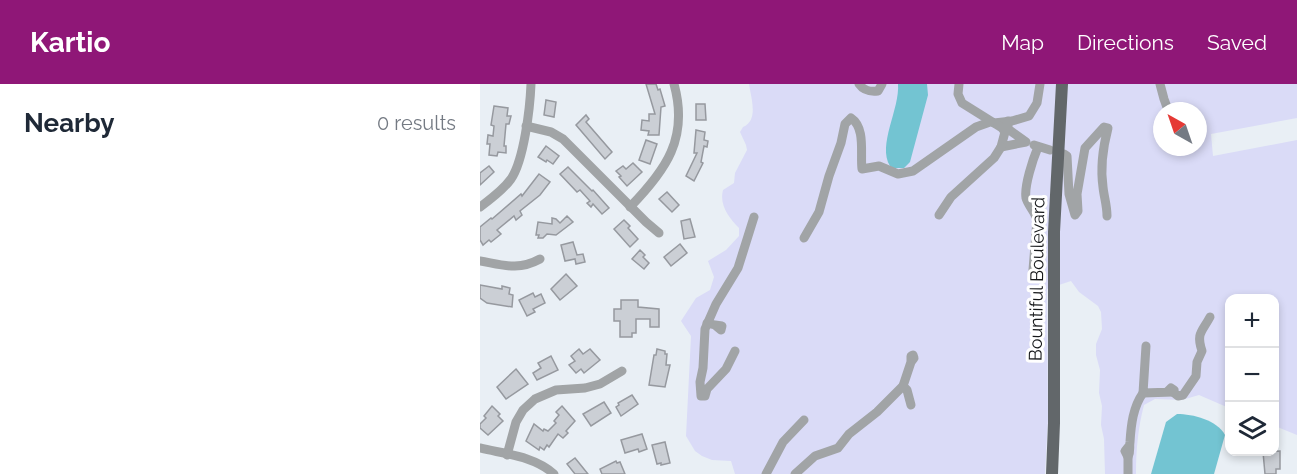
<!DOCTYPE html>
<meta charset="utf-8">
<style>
:root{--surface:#fff;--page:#f6f6f7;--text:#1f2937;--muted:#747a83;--line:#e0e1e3;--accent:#8f1777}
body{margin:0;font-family:Raleway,sans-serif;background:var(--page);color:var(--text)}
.controls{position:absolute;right:18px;bottom:18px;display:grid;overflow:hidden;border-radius:12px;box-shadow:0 3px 9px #0003}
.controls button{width:54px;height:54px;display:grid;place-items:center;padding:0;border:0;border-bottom:2px solid var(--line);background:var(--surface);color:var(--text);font:30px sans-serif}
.compass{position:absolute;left:673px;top:18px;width:54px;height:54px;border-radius:50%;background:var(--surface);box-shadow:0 3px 9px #0003;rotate:320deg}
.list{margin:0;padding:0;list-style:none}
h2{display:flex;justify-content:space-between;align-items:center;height:78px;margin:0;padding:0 24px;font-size:26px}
h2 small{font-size:20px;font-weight:400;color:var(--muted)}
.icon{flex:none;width:33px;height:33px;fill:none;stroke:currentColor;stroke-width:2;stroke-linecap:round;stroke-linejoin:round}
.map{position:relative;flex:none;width:817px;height:390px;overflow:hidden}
header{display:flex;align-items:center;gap:36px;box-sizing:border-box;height:84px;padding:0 30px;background:var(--accent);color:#fff}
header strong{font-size:28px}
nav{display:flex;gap:33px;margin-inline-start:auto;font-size:21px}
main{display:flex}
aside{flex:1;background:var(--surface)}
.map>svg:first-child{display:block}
.green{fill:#dadbf7;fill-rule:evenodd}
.water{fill:#73c4d2}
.building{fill:#cbcfd5;stroke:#96999f;stroke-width:1.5}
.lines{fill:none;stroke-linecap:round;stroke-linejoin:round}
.minor{stroke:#a1a4a6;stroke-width:9}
.major{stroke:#62676a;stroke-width:12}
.labels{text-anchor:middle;stroke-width:6;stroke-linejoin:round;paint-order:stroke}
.street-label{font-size:18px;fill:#151719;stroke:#fff}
</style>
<header>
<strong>Kartio</strong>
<nav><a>Map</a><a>Directions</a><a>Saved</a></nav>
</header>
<main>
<aside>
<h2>Nearby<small>0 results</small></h2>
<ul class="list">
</ul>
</aside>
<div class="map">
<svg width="817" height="390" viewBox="0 0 817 390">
<rect width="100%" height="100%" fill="#e9eff5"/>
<!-- green -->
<path class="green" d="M 269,0 L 817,0 L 817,34 L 731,50 L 733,72 L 817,56 L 817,351 L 795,342 L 794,214 L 750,214 L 749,324 L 719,311 L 702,316 L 675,315 L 664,321 C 658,344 656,366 656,390 L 625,390 L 624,355 L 621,341 L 622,322 L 619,309 L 620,286 L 616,271 L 616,260 L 622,245 L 621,228 L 618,222 L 599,208 L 591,197 L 567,205 L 568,335 L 565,390 L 255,390 L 251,377 L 232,376 L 222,372 L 215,367 L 206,352 L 211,252 L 201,237 L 216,214 L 230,206 L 234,193 L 228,177 L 246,166 L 259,152 L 259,144 C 249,134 239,121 243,106 L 254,99 L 255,89 L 267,66 L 266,61 L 260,48 L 263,43 C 279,36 271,14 269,0 ZM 682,27 L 718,27 L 718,63 L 682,63 Z"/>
<!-- water -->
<g class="water">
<path d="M 418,0 L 447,0 L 448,11 L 430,78 L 424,84 L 413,84 L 410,82 C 397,61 420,25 418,0 Z"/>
<path d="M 697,330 C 713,330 737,336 745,351 L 734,390 L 671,390 L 686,338 Z"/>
</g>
<!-- building -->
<g class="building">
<polygon points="166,0 176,0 178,6 180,5 185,22 181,23 179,51 168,51 169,47 161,46 162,36 169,37 169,30 175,30"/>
<polygon points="66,16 76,18 74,33 64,31"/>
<polygon points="216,20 225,20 226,36 216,36"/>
<polygon points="14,22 28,24 27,32 31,32 29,40 26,40 24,62 26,62 26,69 18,68 17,72 9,71 10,60 7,60 8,51 13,52 14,42 11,41"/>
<polygon points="106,31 109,35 106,38 132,68 125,75 96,41"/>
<polygon points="216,46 225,48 224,56 228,57 227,63 224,62 221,78 223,79 214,97 206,92 217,69 214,69"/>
<polygon points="166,56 177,60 170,80 159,76"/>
<polygon points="66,62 79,72 73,80 67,76 66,78 58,73"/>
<polygon points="153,79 162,88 147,102 139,93 141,92 136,87 143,82 146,85"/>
<polygon points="9,82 14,88 0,101 0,89"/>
<polygon points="88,83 112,107 113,106 129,124 122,130 113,120 111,123 107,119 110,117 100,106 97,108 80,90"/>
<polygon points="59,90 70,98 60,111 40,127 42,131 36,136 34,132 17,146 21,150 11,158 9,156 3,161 0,156 0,143 11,134 12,135 41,110 42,112"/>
<polygon points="187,108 199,121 192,128 179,115"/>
<polygon points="87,132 93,138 76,151 67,150 63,154 58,154 59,151 56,151 58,138 72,140 72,134 76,135 80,139"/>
<polygon points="210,135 215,153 204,155 201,137"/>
<polygon points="144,136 150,142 148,144 158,155 150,163 134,145"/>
<polygon points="93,158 97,171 103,170 105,178 96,180 95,175 85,177 81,161"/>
<polygon points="200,160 207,169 191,182 184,173"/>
<polygon points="160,166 165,171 163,173 169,179 164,185 152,175"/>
<polygon points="86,190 97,202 80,216 71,205"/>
<polygon points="0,201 22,205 22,202 30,204 29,210 33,211 32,223 7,219 0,214"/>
<polygon points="53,209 55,213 61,210 65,219 53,225 55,228 47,232 39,216"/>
<polygon points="141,216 158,216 158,223 179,225 179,243 170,243 170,235 156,235 156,249 152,249 152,253 140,253 140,237 134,237 134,225 141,225"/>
<polygon points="99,265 103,270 110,265 120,276 104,289 101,285 96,289 89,281 95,277 91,272"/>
<polygon points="177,265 185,267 185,270 187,270 186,281 190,281 185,303 169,301 174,271 176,271"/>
<polygon points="71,272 78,286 57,296 53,289 61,284 58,279"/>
<polygon points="36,285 48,300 26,315 17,303"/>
<polygon points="152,311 158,320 141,332 136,323 139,321 138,319"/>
<polygon points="124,318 131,329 111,342 103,330"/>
<polygon points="12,322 20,330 18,332 23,337 8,351 0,344 0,340 6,334 4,332"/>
<polygon points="82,322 95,337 86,347 88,349 83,354 78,350 69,363 67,361 64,366 60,363 59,366 46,357 54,340 63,347 64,345 68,347 76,339 74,337 79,331 76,328"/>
<polygon points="162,350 167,365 159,368 158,365 145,369 141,356"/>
<polygon points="185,358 190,379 181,381 181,379 177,380 172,361"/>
<polygon points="800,367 800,385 796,385 796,390 785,390 783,368"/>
<polygon points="95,374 108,390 95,390 87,380"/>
<polygon points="136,377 137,379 140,378 145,390 122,390 120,385"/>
</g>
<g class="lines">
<!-- minor -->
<g class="minor">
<path d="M 379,0 C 384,7 390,8 398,7 L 402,0"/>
<polyline points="479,0 478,10 482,19 514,39 532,37 549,32 557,19 560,0"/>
<polyline points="680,0 684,15 688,26"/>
<polyline points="514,39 522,44 525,48 521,63 546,58 528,45 528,37"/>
<polyline points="46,42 71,48 83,55 166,138 179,149"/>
<polyline points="554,61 570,66"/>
<path d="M 584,70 L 587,72 L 589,110 L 595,131 L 598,127 L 597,110 L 605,64 L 624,43 L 628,44 C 623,63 620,82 623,103 C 624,113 627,121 627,132"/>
<path d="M 0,123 C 11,115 23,106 31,95 C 44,76 50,24 51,0"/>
<path d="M 150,123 C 186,86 209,54 194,0"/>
<polyline points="459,131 471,113 514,74 521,63"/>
<path d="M 324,154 L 339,128 L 349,92 L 361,59 L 365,40 L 371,34 C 386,44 380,70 382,85 L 399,82 L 418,90 L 433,87 L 496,43 L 510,38"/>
<path d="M 0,177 C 23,181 38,187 60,175"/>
<path d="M 553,186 L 557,136 C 555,127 548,122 546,114 C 544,102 553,75 558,63"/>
<polyline points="227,239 235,241 241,246 242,242 235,241"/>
<polyline points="666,262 663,309 693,308 694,306 691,304 687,308"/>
<polyline points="255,267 246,285 227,305 225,312 221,312 220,298 223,284 225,245 236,220 258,184 274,133"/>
<path d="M 693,308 L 698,312 L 703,311 L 716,292 L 717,278 L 722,267 C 716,249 722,248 730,233"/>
<polyline points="431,321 427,306 423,302 431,278 431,272 433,271 434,274 431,278"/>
<path d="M 649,362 L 645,367 L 648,373 C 651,367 649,364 650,358 C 651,341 653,323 663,309"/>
<path d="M 0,364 C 25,370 54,372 74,390"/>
<polyline points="27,371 36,338 43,326 55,315 76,306 105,304 120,300 142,287"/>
<polyline points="648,373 648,390"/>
<polyline points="286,390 303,358 324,336"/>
<polyline points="315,390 335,372 358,364 369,350 397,328 423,302"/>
</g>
<!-- major -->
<polyline class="major" points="572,390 574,339 574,148 582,0"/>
</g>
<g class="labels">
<!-- street labels -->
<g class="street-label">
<text transform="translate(557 195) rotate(-89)" y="6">Bountiful Boulevard</text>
</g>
</g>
</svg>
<div class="controls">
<button>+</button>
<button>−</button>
<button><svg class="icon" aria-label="layers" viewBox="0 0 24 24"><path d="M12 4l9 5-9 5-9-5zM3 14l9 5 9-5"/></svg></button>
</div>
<svg class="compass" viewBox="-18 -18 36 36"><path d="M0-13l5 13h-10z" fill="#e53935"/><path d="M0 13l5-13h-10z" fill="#747a83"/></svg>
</div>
</main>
